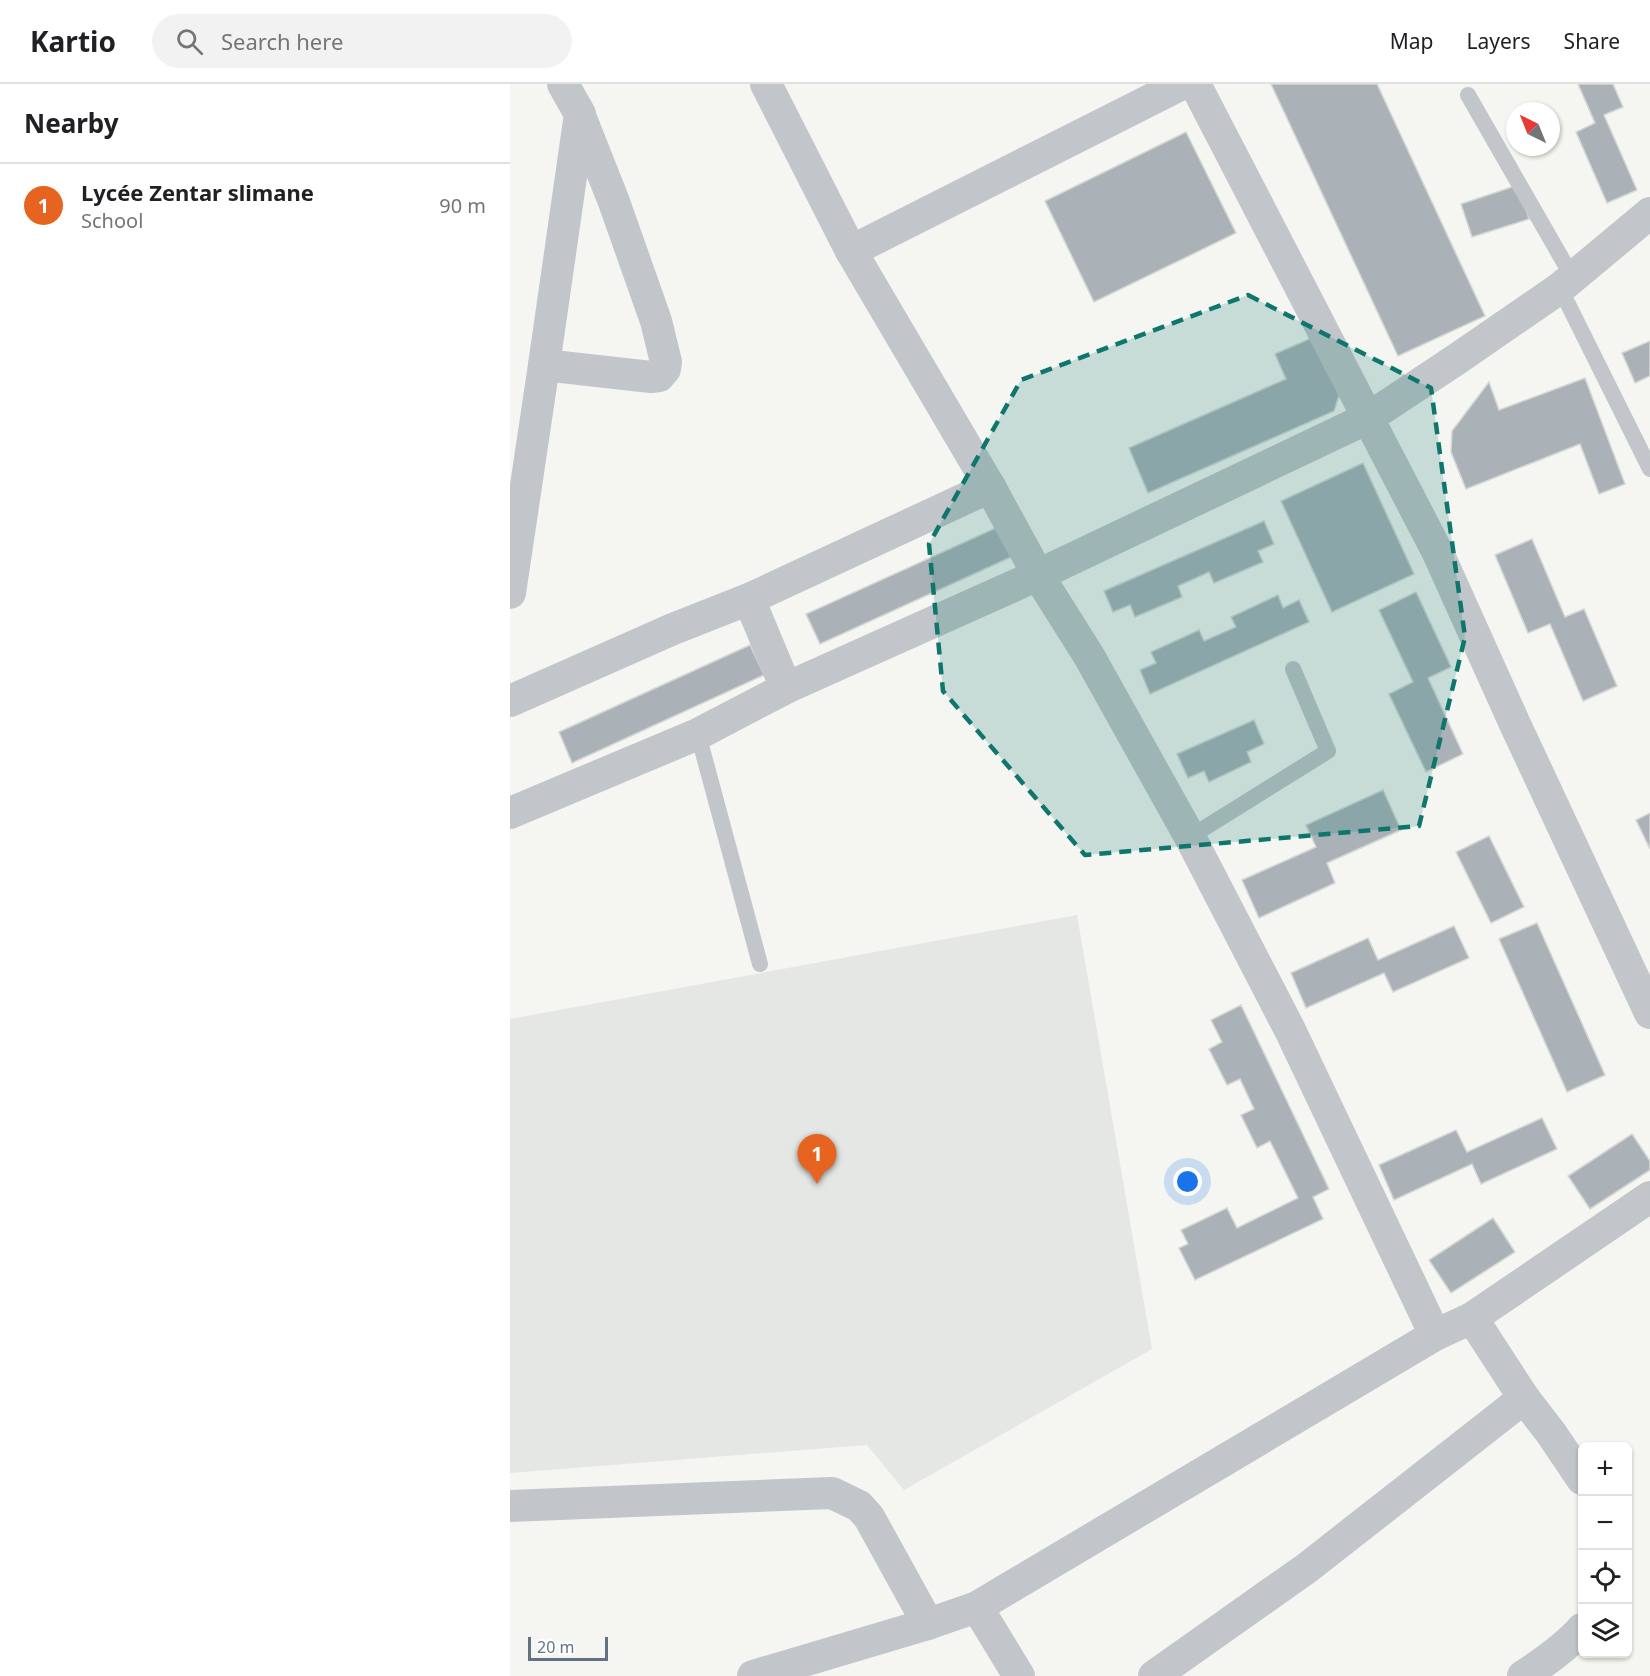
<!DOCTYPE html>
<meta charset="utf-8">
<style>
:root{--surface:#fff;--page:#f2f2f2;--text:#202124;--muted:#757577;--line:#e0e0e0;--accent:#e76320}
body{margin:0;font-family:"Noto Sans",sans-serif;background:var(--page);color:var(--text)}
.controls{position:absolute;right:18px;bottom:18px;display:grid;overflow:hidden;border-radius:9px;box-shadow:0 2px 4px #0004}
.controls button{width:54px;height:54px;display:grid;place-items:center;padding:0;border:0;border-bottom:2px solid var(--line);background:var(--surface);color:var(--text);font:30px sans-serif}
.compass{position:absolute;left:996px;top:18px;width:54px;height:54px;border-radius:50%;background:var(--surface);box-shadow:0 2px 4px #0004;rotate:317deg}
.scale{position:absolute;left:18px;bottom:15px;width:80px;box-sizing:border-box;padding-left:6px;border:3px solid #637283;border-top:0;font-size:16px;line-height:21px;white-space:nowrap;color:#637283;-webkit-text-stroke:4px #fff;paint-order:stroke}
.you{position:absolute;left:678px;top:1098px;width:21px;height:21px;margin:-15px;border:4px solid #fff;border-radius:50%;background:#1a73e8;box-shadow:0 0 0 9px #1a73e833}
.badge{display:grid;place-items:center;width:39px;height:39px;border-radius:50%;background:var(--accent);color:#fff;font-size:20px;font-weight:700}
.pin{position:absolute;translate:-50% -50px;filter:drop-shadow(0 2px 3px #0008)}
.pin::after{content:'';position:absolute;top:32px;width:21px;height:18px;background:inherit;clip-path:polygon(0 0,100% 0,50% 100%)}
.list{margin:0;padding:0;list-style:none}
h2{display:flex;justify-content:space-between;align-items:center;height:78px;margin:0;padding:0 24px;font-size:26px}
h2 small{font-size:20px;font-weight:400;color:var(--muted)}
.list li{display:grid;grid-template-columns:39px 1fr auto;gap:18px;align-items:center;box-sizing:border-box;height:84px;padding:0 24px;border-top:2px solid var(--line)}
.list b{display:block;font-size:22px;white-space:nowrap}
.list p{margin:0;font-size:20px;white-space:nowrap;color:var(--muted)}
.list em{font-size:20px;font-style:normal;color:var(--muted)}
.icon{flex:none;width:33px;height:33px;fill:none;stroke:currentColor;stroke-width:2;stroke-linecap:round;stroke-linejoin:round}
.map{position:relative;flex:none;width:1140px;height:1592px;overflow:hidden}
header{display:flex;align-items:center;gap:36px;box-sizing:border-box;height:84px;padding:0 30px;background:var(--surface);border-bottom:2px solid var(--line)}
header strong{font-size:28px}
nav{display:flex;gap:33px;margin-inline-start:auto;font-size:21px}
.search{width:420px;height:54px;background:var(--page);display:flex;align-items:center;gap:15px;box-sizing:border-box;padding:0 21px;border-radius:33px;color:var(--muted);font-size:22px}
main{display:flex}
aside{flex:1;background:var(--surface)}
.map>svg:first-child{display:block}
.built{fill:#e5e7e5}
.building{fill:#aab2b8;stroke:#d6d6d4;stroke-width:1.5}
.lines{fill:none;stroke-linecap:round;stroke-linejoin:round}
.service{stroke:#c2c5c9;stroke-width:16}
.minor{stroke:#c2c5c9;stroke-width:32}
.marked{fill:#0f766e;fill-opacity:0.2;stroke:#0f766e;stroke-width:4.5;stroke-dasharray:12 8;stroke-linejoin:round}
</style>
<header>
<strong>Kartio</strong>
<div class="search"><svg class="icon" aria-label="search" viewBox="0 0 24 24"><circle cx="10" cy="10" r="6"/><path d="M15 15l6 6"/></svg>Search here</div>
<nav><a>Map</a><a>Layers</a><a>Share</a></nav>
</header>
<main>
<aside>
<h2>Nearby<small></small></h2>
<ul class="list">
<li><span class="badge">1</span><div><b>Lycée Zentar slimane</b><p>School</p></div><em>90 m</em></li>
</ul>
</aside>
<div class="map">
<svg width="1140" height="1592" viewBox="0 0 1140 1592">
<rect width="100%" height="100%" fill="#f5f5f1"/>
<!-- built -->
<polygon class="built" points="567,831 642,1265 394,1406 357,1361 0,1389 0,935"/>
<!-- building -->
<g class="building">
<polygon points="761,0 867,0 975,232 888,272"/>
<polygon points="1068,0 1103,0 1113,23 1094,31 1127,106 1097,119 1066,48 1085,39"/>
<polygon points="676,48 726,149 584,218 535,117"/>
<polygon points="1008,101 1019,135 962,153 951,120"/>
<polygon points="813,249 834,296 824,327 638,409 619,364 776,295 765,270"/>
<polygon points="1140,257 1140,292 1125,299 1112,269"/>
<polygon points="1075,294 1115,400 1089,410 1070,360 956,405 941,368 942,347 979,298 989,326"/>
<polygon points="853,379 904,490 822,528 771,417"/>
<polygon points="754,437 764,460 748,467 753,478 704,499 699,488 668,502 672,513 625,533 620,521 603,528 594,507"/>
<polygon points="488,443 501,473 310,560 296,530"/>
<polygon points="1022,455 1055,533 1074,525 1107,602 1073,617 1040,540 1018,549 985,471"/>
<polygon points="906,508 941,583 918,594 953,670 916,688 879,610 903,598 869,526"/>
<polygon points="768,511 773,524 789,516 799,538 640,610 630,586 646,579 641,568 689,546 694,557 726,543 721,533"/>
<polygon points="240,561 254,591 62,679 49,648"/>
<polygon points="744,636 754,660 737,668 741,678 699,698 694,687 678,694 667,670"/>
<polygon points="873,706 891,746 817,779 825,799 749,834 732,796 806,763 796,741"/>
<polygon points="1140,729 1140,765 1126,736"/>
<polygon points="979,752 1014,823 981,839 946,768"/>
<polygon points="1027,839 1095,991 1057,1008 989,855"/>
<polygon points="944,842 959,874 883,908 874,889 796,924 781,889 858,854 868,876"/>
<polygon points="731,921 819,1105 803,1113 813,1135 685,1196 669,1164 678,1160 671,1146 717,1124 727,1144 788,1114 760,1057 747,1064 731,1031 744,1025 730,995 717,1001 699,965 712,958 701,936"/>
<polygon points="1032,1034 1047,1065 971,1100 962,1080 884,1116 869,1081 946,1046 957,1068"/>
<polygon points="1122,1050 1140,1077 1140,1086 1080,1125 1058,1092"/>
<polygon points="983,1134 1005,1168 941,1209 919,1176"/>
</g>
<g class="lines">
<!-- service -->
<g class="service">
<polyline points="958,11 1063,194"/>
<polyline points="1050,204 1140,385"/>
<polyline points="188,650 250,880"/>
<polyline points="680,753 818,667 783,585"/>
</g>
<!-- minor -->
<g class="minor">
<polyline points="256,0 341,167 480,403 528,491 579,572 680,753 780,946 925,1251"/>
<polyline points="1140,129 1050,204 947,275 858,334 928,469 1004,638 1140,929"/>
<polyline points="341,167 672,0"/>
<polyline points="34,281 141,293 149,292 155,285 156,278 146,237 104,118 70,32"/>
<polyline points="0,509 34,281 70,30 53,0"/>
<polyline points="239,515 276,604"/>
<polyline points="0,617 163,545 239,515 480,403"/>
<polyline points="0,729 188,650 276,604 528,491 858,334 685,0"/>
<polyline points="962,1234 1014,1314 1041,1349 1072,1395"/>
<polyline points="0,1422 322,1409 349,1422 359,1433 418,1540"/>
<polyline points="467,1523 509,1592"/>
<polyline points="243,1592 418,1540 467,1523 925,1251 962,1234 1140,1113"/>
<polyline points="644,1592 797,1484 1014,1314"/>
<path d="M 1013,1592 C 1035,1578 1055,1564 1072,1545"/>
</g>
</g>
<!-- marked area -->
<path class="marked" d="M 738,211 L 921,304 L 955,553 L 909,742 L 575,771 L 433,607 L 419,460 L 511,296 Z"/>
</svg>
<div class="controls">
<button>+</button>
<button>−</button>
<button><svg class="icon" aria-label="locate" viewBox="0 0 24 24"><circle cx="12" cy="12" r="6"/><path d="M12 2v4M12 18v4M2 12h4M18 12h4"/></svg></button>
<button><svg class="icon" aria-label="layers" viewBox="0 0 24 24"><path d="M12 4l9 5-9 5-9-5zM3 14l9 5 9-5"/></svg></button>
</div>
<svg class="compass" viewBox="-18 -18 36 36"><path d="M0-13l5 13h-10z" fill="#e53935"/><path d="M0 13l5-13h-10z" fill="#757577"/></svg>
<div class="scale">20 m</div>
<div class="you"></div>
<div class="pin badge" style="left:307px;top:1100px">1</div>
</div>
</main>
